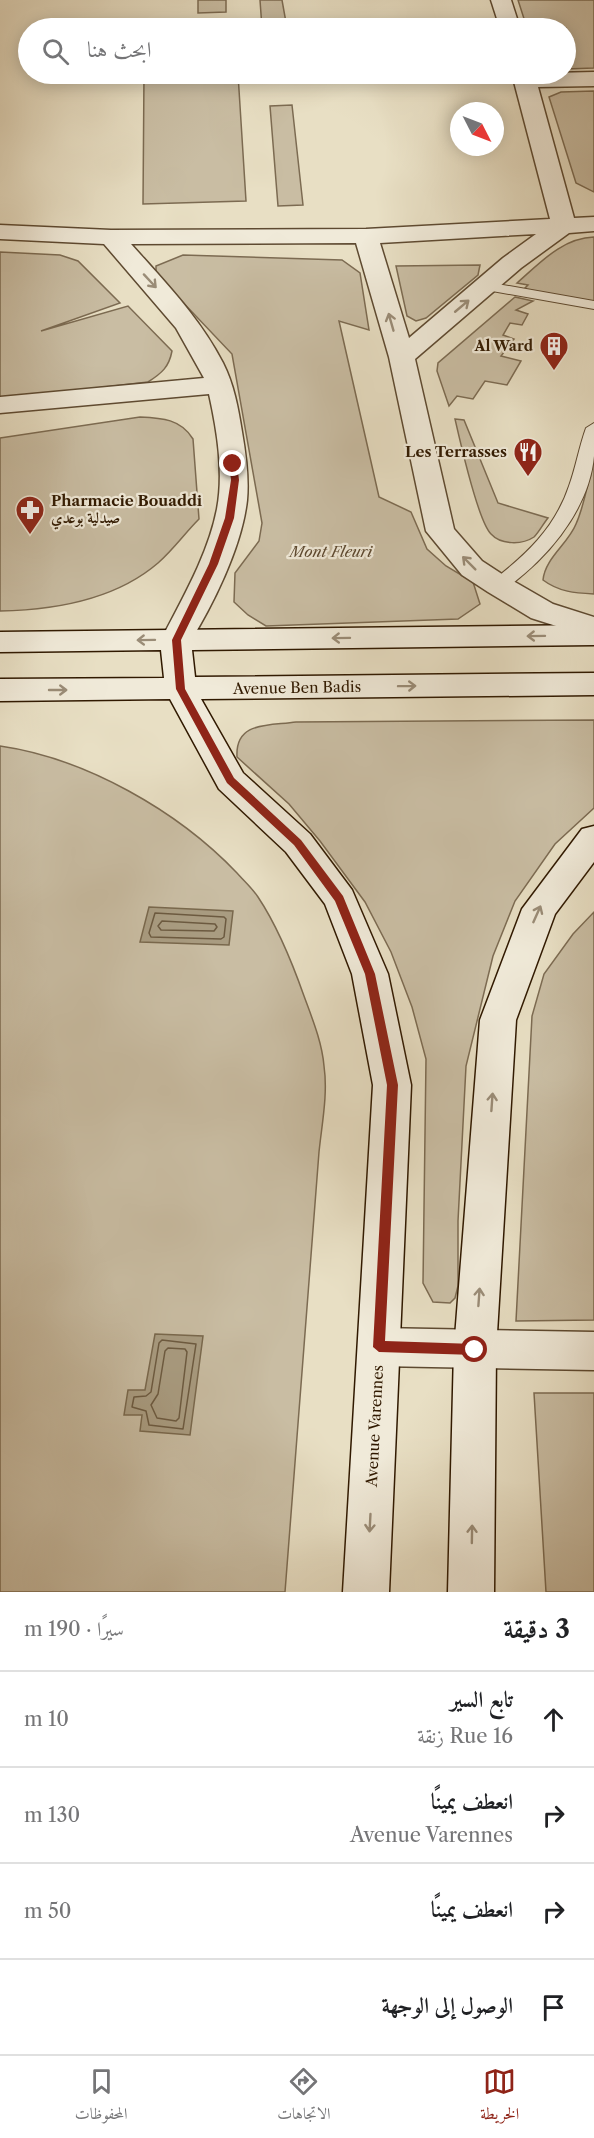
<!DOCTYPE html>
<html lang="ar">
<meta charset="utf-8">
<style>
:root{--surface:#fff;--page:#f2f2f2;--text:#202124;--muted:#757577;--line:#e0e0e0;--accent:#8f2418}
body{margin:0;font-family:"Libre Caslon Text",Amiri,serif;background:var(--page);color:var(--text);direction:rtl}
.compass{position:absolute;left:450px;top:102px;width:54px;height:54px;border-radius:50%;background:var(--surface);box-shadow:0 3px 15px #0003;rotate:132deg}
.stop{position:absolute;width:18px;height:18px;margin:-14px;border:4px solid #8f2418;border-radius:50%;background:#fff}
.stop.end{background:#8f2418;border-color:#fff;box-shadow:0 2px 6px #0008}
.list{margin:0;padding:0;list-style:none}
h2{display:flex;justify-content:space-between;align-items:center;height:78px;margin:0;padding:0 24px;font-size:26px}
h2 small{font-size:20px;font-weight:400;color:var(--muted)}
.list li{display:grid;grid-template-columns:39px 1fr auto;gap:18px;align-items:center;box-sizing:border-box;height:96px;padding:0 24px;border-top:2px solid var(--line)}
.list b{display:block;font-size:22px;white-space:nowrap}
.list p{margin:0;font-size:20px;white-space:nowrap;color:var(--muted)}
.list em{font-size:20px;font-style:normal;color:var(--muted)}
.icon{flex:none;width:33px;height:33px;fill:none;stroke:currentColor;stroke-width:2;stroke-linecap:round;stroke-linejoin:round}
.map{position:relative;flex:none;width:594px;height:1592px;overflow:hidden;direction:ltr}
.search{position:absolute;background:var(--surface);box-shadow:0 3px 15px #0003;left:18px;right:18px;top:18px;height:66px;display:flex;align-items:center;gap:15px;box-sizing:border-box;padding:0 21px;border-radius:33px;color:var(--muted);font-size:22px}
.sheet{height:462px;background:var(--surface)}
nav{display:flex;justify-content:space-around;align-items:center;box-sizing:border-box;height:84px;border-top:2px solid var(--line);background:var(--surface);font-size:16px;color:var(--muted)}
nav a{display:grid;justify-items:center;gap:3px}
nav .on{color:var(--accent)}
.map>svg:first-child{display:block}
.green{fill:#c9bda3;stroke:#7c6b52;stroke-width:1.5}
.water{fill:#a99c81;stroke:#79684d;stroke-width:1.5}
.lines{fill:none;stroke-linecap:round;stroke-linejoin:round}
.shore{stroke:#6c5a40;stroke-width:1.5}
.lane-casing{stroke:#5e4a31;stroke-width:2}
.street-casing{stroke:#5e4a31;stroke-width:3}
.secondary-casing{stroke:#301900;stroke-width:3}
.lane{fill:#f0ead9;fill-rule:evenodd}
.street{fill:#f0ead9;fill-rule:evenodd}
.secondary{fill:#f0ead9;fill-rule:evenodd}
.oneway{stroke:#9a8c77}
.route{fill:#8f2418}
.labels{text-anchor:middle;stroke-width:4.5;stroke-linejoin:round;paint-order:stroke}
.far-poi-label{font-size:14px;font-weight:bold;fill:#301900;stroke:#f0ead9;text-anchor:end}
.poi-label{font-size:15px;font-weight:bold;fill:#301900;stroke:#f0ead9;text-anchor:end}
.park-label{font-size:15px;font-style:italic;fill:#5e4a31;stroke:#f0ead9}
.street-label{font-size:15px;fill:#301900;stroke:#f0ead9}
</style>
<div class="map">
<svg width="594" height="1592" viewBox="0 0 594 1592">
<rect width="100%" height="100%" fill="#e8dfc4"/>
<filter id="stains"><feTurbulence type="fractalNoise" baseFrequency=".00333" numOctaves="4"/><feColorMatrix values="0 0 0 0 .2 0 0 0 0 .09 0 0 0 0 .02 0 0 0 .5 -.17"/></filter>
<radialGradient id="worn" r=".72"><stop offset=".6" stop-color="#630" stop-opacity="0"/><stop offset="1" stop-color="#630" stop-opacity=".3"/></radialGradient>
<!-- green -->
<g class="green">
<polygon points="198,0 226,0 226,12 198,13"/>
<polygon points="260,0 282,0 287,28 262,28"/>
<polygon points="518,0 594,0 594,68 566,69 566,28 527,28"/>
<polygon points="144,74 238,74 246,201 143,204"/>
<polygon points="594,91 594,192 576,183 549,97 561,92"/>
<polygon points="292,105 303,205 278,206 270,106"/>
<path d="M 594,237 L 594,305 L 521,292 L 528,285 L 517,283 C 540,263 562,238 594,237 Z"/>
<path d="M 0,252 L 60,255 L 78,261 L 120,303 L 41,331 L 128,306 L 172,351 C 169,367 162,373 148,382 L 0,399 Z"/>
<polygon points="183,255 342,260 360,273 369,330 339,321 379,497 411,512 427,549 446,566 473,582 480,604 458,619 266,626 248,615 234,602 235,573 259,541 262,523 232,354 156,274 156,266"/>
<polygon points="480,265 478,275 426,318 416,321 407,316 396,266"/>
<polygon points="515,297 533,301 516,310 528,314 522,325 510,323 503,335 514,339 501,356 521,361 507,385 485,381 473,399 457,396 449,406 437,371 438,363"/>
<path d="M 140,417 C 162,418 181,419 193,439 L 199,519 C 185,533 173,550 158,563 C 115,600 55,610 0,611 L 0,438 Z"/>
<path d="M 455,419 L 464,420 L 498,503 L 548,518 C 543,524 539,532 534,537 C 522,545 501,545 491,534 C 478,521 460,441 455,419 Z"/>
<path d="M 594,459 L 594,594 C 575,593 559,592 543,580 C 545,558 568,544 576,524 C 585,504 588,480 594,459 Z"/>
<path d="M 594,720 L 594,808 L 555,844 L 515,901 L 493,956 L 466,1066 L 458,1221 L 458,1286 L 455,1298 L 450,1303 L 433,1302 L 423,1283 L 426,1059 L 412,1007 L 391,952 L 365,902 L 320,841 L 289,804 L 237,757 C 235,721 269,726 296,722 Z"/>
<path d="M 0,746 C 85,758 178,811 237,873 C 244,881 252,888 258,897 C 278,927 292,962 304,996 C 312,1018 322,1042 324,1066 C 328,1094 322,1123 319,1152 L 285,1592 L 0,1592 Z"/>
<polygon points="594,912 594,1320 516,1321 532,1016 544,974 573,934"/>
<polygon points="534,1393 594,1393 594,1592 546,1592"/>
</g>
<!-- water -->
<g class="water">
<polygon points="149,907 233,911 229,945 140,942"/>
<polygon points="155,1334 203,1336 190,1435 140,1431 142,1415 124,1415 128,1390 145,1390"/>
</g>
<g class="lines">
<!-- shore -->
<g class="shore">
<polygon points="155,913 224,917 226,919 224,937 221,939 151,937 149,933"/>
<polygon points="162,921 215,924 217,927 214,931 161,930 158,926"/>
<polygon points="162,1340 196,1344 183,1429 149,1425 146,1411 132,1407 134,1397 146,1396 151,1392 159,1343"/>
<polygon points="168,1348 185,1349 187,1352 179,1418 176,1421 157,1418 151,1405 158,1394 165,1351"/>
</g>
<!-- lane casing -->
<g class="lane-casing">
<g id="lane">
<polygon points="486,282 594,301 594,309 481,289 479,286 481,283"/>
<path d="M 594,423 C 594,434 594,445 594,456 C 590,502 558,545 524,574 C 514,582 505,592 492,589 L 489,585 L 492,581 C 526,555 555,528 569,486 C 576,467 579,447 586,428 Z"/>
</g>
</g>
<!-- street casing -->
<g class="street-casing">
<g id="street">
<polygon points="491,0 511,0 520,28 500,28"/>
<path d="M 594,72 L 594,86 L 538,87 L 574,218 L 594,217 L 594,231 L 569,233 L 521,268 L 415,359 L 454,529 L 482,561 L 508,578 L 553,604 L 594,617 L 594,638 L 531,618 L 488,592 L 462,575 L 426,531 L 389,357 L 356,243 L 131,244 C 164,281 200,318 223,363 C 234,385 238,407 242,432 C 246,455 249,478 247,500 C 242,547 212,607 187,647 L 176,650 L 165,647 L 161,640 C 182,599 208,555 217,509 C 224,472 217,430 209,394 L 0,413 L 0,397 L 204,378 L 176,328 L 104,244 L 0,239 L 0,225 L 111,230 L 366,229 L 550,219 L 512,74 ZM 536,234 L 503,258 L 409,338 L 380,243 Z"/>
<polygon points="379,1328 594,1332 594,1370 379,1366 364,1360 358,1347 364,1334"/>
</g>
</g>
<!-- secondary casing -->
<g class="secondary-casing">
<g id="secondary">
<polygon points="594,625 594,645 192,650 195,677 594,673 594,695 201,699 243,773 310,834 352,890 388,974 411,1085 389,1592 343,1592 373,1085 352,974 325,904 286,852 219,789 170,699 0,701 0,679 164,678 161,650 0,652 0,632"/>
<polygon points="594,826 594,862 555,914 516,1020 496,1350 494,1592 448,1592 454,1350 480,1020 522,909 582,829"/>
</g>
</g>
<!-- lane -->
<use href="#lane" class="lane"/>
<!-- street -->
<use href="#street" class="street"/>
<!-- secondary -->
<use href="#secondary" class="secondary"/>
</g>
<!-- one-way arrows -->
<defs><path id="oneway-shaft" d="M-6 0H5M1.5-3L5.5 0L1.5 3" fill="none" stroke-width="1.6" stroke-linecap="round" stroke-linejoin="round" transform="scale(1.5)"/></defs>
<g class="oneway">
<use href="#oneway-shaft" transform="translate(150 281) rotate(47)"/>
<use href="#oneway-shaft" transform="translate(462 306) rotate(-40)"/>
<use href="#oneway-shaft" transform="translate(391 322) rotate(-106)"/>
<use href="#oneway-shaft" transform="translate(469 563) rotate(-135)"/>
<use href="#oneway-shaft" transform="translate(536 636) rotate(179)"/>
<use href="#oneway-shaft" transform="translate(341 638) rotate(179)"/>
<use href="#oneway-shaft" transform="translate(146 640) rotate(179)"/>
<use href="#oneway-shaft" transform="translate(407 686) rotate(-1)"/>
<use href="#oneway-shaft" transform="translate(58 690)"/>
<use href="#oneway-shaft" transform="translate(537 914) rotate(-66)"/>
<use href="#oneway-shaft" transform="translate(492 1102) rotate(-86)"/>
<use href="#oneway-shaft" transform="translate(479 1297) rotate(-86)"/>
<use href="#oneway-shaft" transform="translate(370 1523) rotate(93)"/>
<use href="#oneway-shaft" transform="translate(472 1534) rotate(-89)"/>
</g>
<!-- route -->
<polygon class="route" points="233,462 237,464 239,480 234,518 218,564 181,640 185,689 234,778 301,840 343,896 375,974 398,1085 385,1341 475,1344 481,1350 475,1355 379,1352 373,1347 387,1085 365,974 335,901 294,845 227,783 176,689 172,640 209,564 225,518 231,480 229,464"/>
<!-- icons -->
<defs>
<g id="building-pin" transform="scale(1.5)"><path d="M0 17L-7.5 6A9.5 9.5 0 1 1 7.5 6Z" fill="#8f2418" stroke="#f0ead9"/><path d="M-4-6H4V6H1V3H-1V6H-4ZM-2.5-4.3h1.7v1.8h-1.7ZM.8-4.3h1.7v1.8H.8ZM-2.5-1h1.7V.8h-1.7ZM.8-1h1.7V.8H.8Z" fill="#fff"/></g>
<g id="restaurant-pin" transform="scale(1.5)"><path d="M0 17L-7.5 6A9.5 9.5 0 1 1 7.5 6Z" fill="#8f2418" stroke="#f0ead9"/><path d="M-5-6h1v4h1v-4h1v4h1v-4h1v5L-1.5 .5V6h-2V.5L-5-1ZM5-6V6H3V1.5H1.5Q1.5-4 5-6Z" fill="#fff"/></g>
<g id="pharmacy-pin" transform="scale(1.5)"><path d="M0 17L-7.5 6A9.5 9.5 0 1 1 7.5 6Z" fill="#8f2418" stroke="#f0ead9"/><path d="M-2-6h4v4h4v4h-4v4h-4v-4h-4v-4h4Z" fill="#fff"/></g>
</defs>
<g fill-rule="evenodd">
<use href="#building-pin" x="554" y="346"/>
<use href="#restaurant-pin" x="528" y="452"/>
<use href="#pharmacy-pin" x="30" y="510"/>
</g>
<g class="labels">
<!-- far-poi labels -->
<g class="far-poi-label">
<text x="533" y="351">Al Ward</text>
</g>
<!-- poi labels -->
<g class="poi-label">
<text x="507" y="457">Les Terrasses</text>
<text x="51" y="506" text-anchor="start">Pharmacie Bouaddi<tspan x="51" dy="17">صيدلية بوعدي</tspan></text>
</g>
<!-- park labels -->
<g class="park-label">
<text x="331" y="557">Mont Fleuri</text>
</g>
<!-- street labels -->
<g class="street-label">
<text transform="translate(297 688) rotate(-1)" y="5">Avenue Ben Badis</text>
<text transform="translate(375 1426) rotate(-87)" y="5">Avenue Varennes</text>
</g>
</g>
<rect width="100%" height="100%" filter="url(#stains)"/>
<rect width="100%" height="100%" fill="url(#worn)"/>
</svg>
<svg class="compass" viewBox="-18 -18 36 36"><path d="M0-13l5 13h-10z" fill="#e53935"/><path d="M0 13l5-13h-10z" fill="#757577"/></svg>
<div class="stop" style="left:475px;top:1350px"></div>
<div class="stop end" style="left:233px;top:464px"></div>
<div class="search"><svg class="icon" aria-label="search" viewBox="0 0 24 24"><circle cx="10" cy="10" r="6"/><path d="M15 15l6 6"/></svg>ابحث هنا</div>
</div>
<section class="sheet">
<h2>3 دقيقة<small>سيرًا · 190 m</small></h2>
<ul class="list">
<li><svg class="icon" aria-label="ahead" viewBox="0 0 24 24"><path d="M12 20V5M6 11l6-6 6 6"/></svg><div><b>تابع السير</b><p>Rue 16 زنقة</p></div><em>10 m</em></li>
<li><svg class="icon" aria-label="right" viewBox="0 0 24 24"><path d="M7 20v-9h11M14 6l5 5-5 5"/></svg><div><b>انعطف يمينًا</b><p>Avenue Varennes</p></div><em>130 m</em></li>
<li><svg class="icon" aria-label="right" viewBox="0 0 24 24"><path d="M7 20v-9h11M14 6l5 5-5 5"/></svg><div><b>انعطف يمينًا</b></div><em>50 m</em></li>
<li><svg class="icon" aria-label="arrive" viewBox="0 0 24 24"><path d="M6 21V4h12l-3 4 3 4H6"/></svg><div><b>الوصول إلى الوجهة</b></div></li>
</ul>
</section>
<nav>
<a class="on"><svg class="icon" aria-label="map" viewBox="0 0 24 24"><path d="M3 6l6-2 6 2 6-2v14l-6 2-6-2-6 2zM9 4v14M15 6v14"/></svg>الخريطة</a>
<a><svg class="icon" aria-label="directions" viewBox="0 0 24 24"><path d="M12 3l9 9-9 9-9-9zM9 14v-3h6M13 9l2 2-2 2"/></svg>الاتجاهات</a>
<a><svg class="icon" aria-label="saved" viewBox="0 0 24 24"><path d="M7 4h10v16l-5-4-5 4z"/></svg>المحفوظات</a>
</nav>
